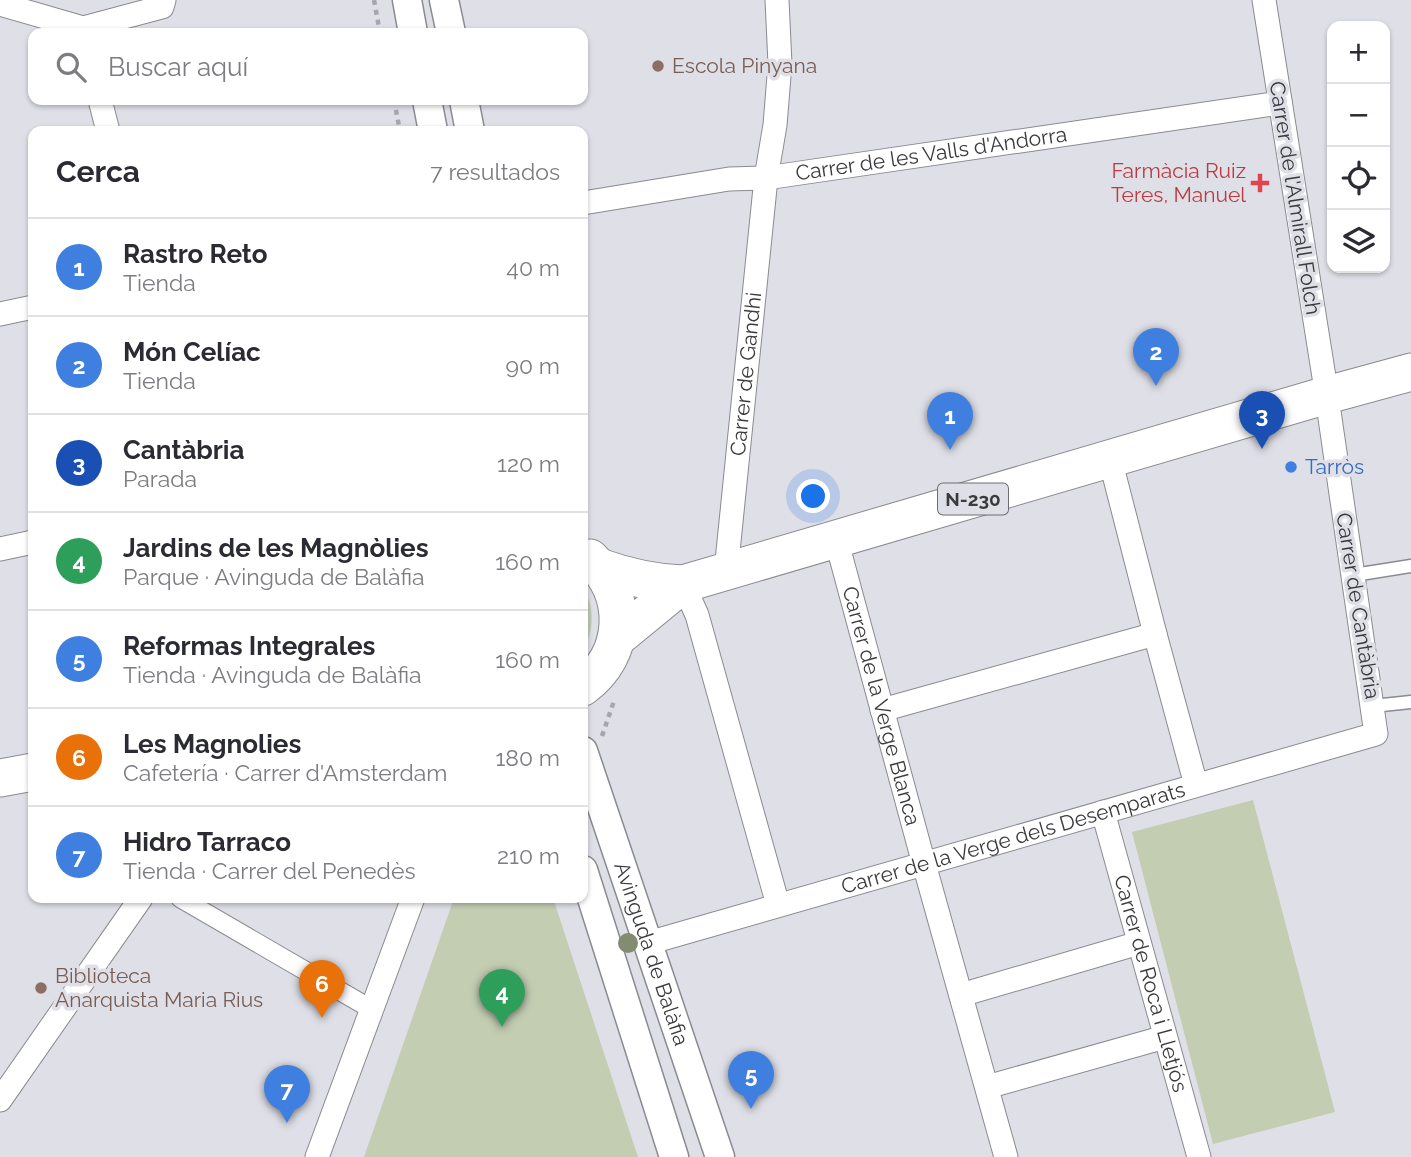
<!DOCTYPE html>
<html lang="es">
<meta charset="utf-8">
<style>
:root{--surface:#fff;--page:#f7f7f7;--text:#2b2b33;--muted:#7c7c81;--line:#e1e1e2;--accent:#111827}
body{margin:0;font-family:Raleway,sans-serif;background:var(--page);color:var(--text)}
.controls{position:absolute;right:21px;top:21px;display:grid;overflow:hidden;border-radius:14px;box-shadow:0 2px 5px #0004}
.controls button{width:63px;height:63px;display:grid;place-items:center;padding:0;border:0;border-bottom:2px solid var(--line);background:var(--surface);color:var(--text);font:35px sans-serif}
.you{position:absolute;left:814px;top:497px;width:24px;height:24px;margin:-18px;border:5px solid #fff;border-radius:50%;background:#1a73e8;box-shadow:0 0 0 10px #1a73e833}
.badge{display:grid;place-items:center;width:46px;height:46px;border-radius:50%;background:var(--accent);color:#fff;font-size:23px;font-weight:700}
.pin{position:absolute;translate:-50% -58px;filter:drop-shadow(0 2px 4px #0008)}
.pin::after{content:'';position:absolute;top:37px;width:24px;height:21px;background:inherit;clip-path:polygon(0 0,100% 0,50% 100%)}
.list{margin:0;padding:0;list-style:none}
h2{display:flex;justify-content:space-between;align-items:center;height:91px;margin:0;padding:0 28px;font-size:30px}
h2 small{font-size:23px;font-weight:400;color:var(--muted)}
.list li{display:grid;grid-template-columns:46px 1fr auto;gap:21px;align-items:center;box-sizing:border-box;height:98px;padding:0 28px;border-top:2px solid var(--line)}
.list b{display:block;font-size:26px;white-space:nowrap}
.list p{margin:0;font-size:23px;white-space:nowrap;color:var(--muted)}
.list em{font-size:23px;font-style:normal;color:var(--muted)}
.icon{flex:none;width:38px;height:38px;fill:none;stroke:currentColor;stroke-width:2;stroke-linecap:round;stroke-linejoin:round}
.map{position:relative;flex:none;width:1411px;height:1157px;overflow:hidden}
.search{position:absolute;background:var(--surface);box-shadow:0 2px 5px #0004;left:28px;top:28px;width:560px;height:77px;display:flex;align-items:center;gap:18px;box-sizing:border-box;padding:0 24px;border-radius:14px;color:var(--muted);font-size:26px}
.panel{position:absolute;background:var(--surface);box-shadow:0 2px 5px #0004;left:28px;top:126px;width:560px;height:777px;border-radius:14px}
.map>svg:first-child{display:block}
.grass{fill:url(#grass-tufts)}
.park{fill:#c3cdb2}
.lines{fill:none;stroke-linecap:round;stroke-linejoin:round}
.service-casing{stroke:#8a8a91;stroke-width:15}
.pedestrian-casing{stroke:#8a8a91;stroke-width:20}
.minor-casing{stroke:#8a8a91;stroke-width:25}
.tertiary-casing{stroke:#8a8a91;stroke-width:31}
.primary-casing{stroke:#8a8a91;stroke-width:39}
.path{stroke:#a6a6ac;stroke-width:4.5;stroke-dasharray:5 5;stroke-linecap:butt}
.service{stroke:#fff;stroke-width:12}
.pedestrian{stroke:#fff;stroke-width:18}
.minor{stroke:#fff;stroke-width:23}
.tertiary{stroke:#fff;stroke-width:28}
.primary{stroke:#fff;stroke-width:37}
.tree{fill:#838b71}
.education-dot{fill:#8d6e63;stroke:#dfdfe7;stroke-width:2.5}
.health-dot{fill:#e0444e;stroke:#dfdfe7;stroke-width:2.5}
.shop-dot{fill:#3f7fe0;stroke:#dfdfe7;stroke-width:2.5}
.labels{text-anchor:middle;stroke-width:7;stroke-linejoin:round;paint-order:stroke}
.shield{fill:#dfdfe7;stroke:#6c6c71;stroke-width:2}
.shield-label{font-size:19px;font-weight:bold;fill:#3b3b3e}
.education-label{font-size:21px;fill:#785e54;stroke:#dfdfe7;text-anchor:start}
.street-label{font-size:21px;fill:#3b3b3e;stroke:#dfdfe7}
.health-label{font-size:21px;fill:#be3a42;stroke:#dfdfe7;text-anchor:end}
.shop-label{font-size:21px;fill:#366cbe;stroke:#dfdfe7;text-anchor:start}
</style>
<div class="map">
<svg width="1411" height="1157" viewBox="0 0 1411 1157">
<defs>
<pattern id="grass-tufts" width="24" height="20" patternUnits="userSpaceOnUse" patternTransform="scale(1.75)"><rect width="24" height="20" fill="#c3cdb2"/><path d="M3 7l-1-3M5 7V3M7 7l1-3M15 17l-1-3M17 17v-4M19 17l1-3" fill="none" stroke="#a0a892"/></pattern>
</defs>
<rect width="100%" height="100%" fill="#dfdfe7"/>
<!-- grass -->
<path class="grass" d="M 583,589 C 596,607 593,633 583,651 Z"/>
<!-- park -->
<g class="park">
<polygon points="1253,800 1335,1112 1213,1144 1132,832"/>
<polygon points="454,898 553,898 638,1157 364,1157"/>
</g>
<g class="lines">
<!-- service casing -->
<g class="service-casing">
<g id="service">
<polyline points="1354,575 1411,566"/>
<polyline points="1373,706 1411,702"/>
</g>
</g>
<!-- pedestrian casing -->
<g class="pedestrian-casing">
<polyline id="pedestrian" points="180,898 371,1009"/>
</g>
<!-- minor casing -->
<g class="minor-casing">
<g id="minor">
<polyline points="0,4 83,28"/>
<polyline points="83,28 162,7 164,0"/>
<polyline points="100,100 108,131"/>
<path id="s1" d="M 583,203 L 729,179 L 766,178 L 1280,103"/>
<polyline points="0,314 33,307"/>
<polyline points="1110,459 1155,634 1196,785"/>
<path id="s2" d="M 836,539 L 924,864 L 1006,1157"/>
<polyline points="0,549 33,542"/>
<path id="s3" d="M 726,571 L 766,178 L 775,125 L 780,64 L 777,0"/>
<polyline points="683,584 697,615 778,905"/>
<polyline points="882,710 1155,634"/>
<path id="s4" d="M 1103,812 L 1199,1157"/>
<path id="s5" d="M 648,943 L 1376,734 L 1324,377 L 1264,0"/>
<polyline points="961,995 1139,943"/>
<polyline points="987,1087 1165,1037"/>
<polyline points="0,1100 141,898"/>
<polyline points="317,1157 413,898"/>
</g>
</g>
<!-- tertiary casing -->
<g class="tertiary-casing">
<g id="tertiary">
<polyline points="407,0 413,33"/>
<polyline points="444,0 451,33"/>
<polyline points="427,100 433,131"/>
<polyline points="464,100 470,131"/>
<path id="s6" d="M 583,751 L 720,1157"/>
<polyline points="583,870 674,1157"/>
</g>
</g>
<!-- primary casing -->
<g class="primary-casing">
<g id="primary">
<path d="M 599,567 C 627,577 653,583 683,584 L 1327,395 L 1411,372"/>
<polyline points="616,639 683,584"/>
<path d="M 583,687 C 627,654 630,596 590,558"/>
<polyline points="0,778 33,772"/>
</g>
</g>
<!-- path -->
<g class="path">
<polyline points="374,0 380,33"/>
<polyline points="394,100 400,131"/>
<polyline points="602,736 614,701"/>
</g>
<!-- service -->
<use href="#service" class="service"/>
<!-- pedestrian -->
<use href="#pedestrian" class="pedestrian"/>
<!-- minor -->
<use href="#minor" class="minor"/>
<!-- tertiary -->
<use href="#tertiary" class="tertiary"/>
<!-- primary -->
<use href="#primary" class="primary"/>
</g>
<!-- trees -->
<circle class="tree" cx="628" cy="943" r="10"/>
<!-- markers -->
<g class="education-dot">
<circle cx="658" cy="66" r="7"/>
<circle cx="41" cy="988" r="7"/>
</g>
<path class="health-dot" d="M1256.5 172.5h7v7h7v7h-7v7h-7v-7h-7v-7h7z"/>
<circle class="shop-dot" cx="1291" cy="467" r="7"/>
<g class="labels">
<!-- shield labels -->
<rect class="shield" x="938" y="483.5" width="70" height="31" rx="5"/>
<g class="shield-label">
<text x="973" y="506">N-230</text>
</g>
<!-- education labels -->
<g class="education-label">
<text x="672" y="73">Escola Pinyana</text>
<text x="55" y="983">Biblioteca<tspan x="55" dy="24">Anarquista Maria Rius</tspan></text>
</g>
<!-- street labels -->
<g class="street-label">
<text dy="7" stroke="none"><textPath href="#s1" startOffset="352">Carrer de les Valls d'Andorra</textPath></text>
<text transform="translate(1295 198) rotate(81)" y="7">Carrer de l'Almirall Folch</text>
<text dy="7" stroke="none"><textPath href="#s3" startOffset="198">Carrer de Gandhi</textPath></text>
<text transform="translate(1358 606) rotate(81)" y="7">Carrer de Cantàbria</text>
<text dy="7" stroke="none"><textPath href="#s2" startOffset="173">Carrer de la Verge Blanca</textPath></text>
<text dy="7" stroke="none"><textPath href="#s5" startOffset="380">Carrer de la Verge dels Desemparats</textPath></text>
<text dy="7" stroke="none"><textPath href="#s6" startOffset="214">Avinguda de Balàfia</textPath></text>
<text dy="7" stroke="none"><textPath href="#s4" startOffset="178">Carrer de Roca i Lletjós</textPath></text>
</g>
<!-- health labels -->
<g class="health-label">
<text x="1246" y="178">Farmàcia Ruiz<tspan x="1246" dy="24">Teres, Manuel</tspan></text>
</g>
<!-- shop labels -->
<g class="shop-label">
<text x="1305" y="474">Tarròs</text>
</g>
</g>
</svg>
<div class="controls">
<button>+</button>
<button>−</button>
<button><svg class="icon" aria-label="locate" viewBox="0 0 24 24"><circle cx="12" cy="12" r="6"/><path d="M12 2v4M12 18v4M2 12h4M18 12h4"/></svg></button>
<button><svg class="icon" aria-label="layers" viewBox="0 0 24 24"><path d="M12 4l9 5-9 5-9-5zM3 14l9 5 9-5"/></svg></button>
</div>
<div class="you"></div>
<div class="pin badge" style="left:950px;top:450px;background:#3f7fe0">1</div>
<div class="pin badge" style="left:1156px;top:386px;background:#3f7fe0">2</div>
<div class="pin badge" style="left:1262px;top:449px;background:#1a4fb4">3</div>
<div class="pin badge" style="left:502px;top:1027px;background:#2e9e5b">4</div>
<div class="pin badge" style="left:751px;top:1109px;background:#3f7fe0">5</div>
<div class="pin badge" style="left:322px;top:1018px;background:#e8710a">6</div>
<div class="pin badge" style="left:287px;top:1123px;background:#3f7fe0">7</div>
<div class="search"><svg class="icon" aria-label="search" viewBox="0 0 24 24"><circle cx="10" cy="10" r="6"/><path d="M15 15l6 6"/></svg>Buscar aquí</div>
<section class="panel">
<h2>Cerca<small>7 resultados</small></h2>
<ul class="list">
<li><span class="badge" style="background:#3f7fe0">1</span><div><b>Rastro Reto</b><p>Tienda</p></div><em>40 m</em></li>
<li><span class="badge" style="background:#3f7fe0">2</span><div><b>Món Celíac</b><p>Tienda</p></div><em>90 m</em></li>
<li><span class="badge" style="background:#1a4fb4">3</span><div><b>Cantàbria</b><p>Parada</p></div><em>120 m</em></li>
<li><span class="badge" style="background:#2e9e5b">4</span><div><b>Jardins de les Magnòlies</b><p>Parque · Avinguda de Balàfia</p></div><em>160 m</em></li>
<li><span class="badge" style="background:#3f7fe0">5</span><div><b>Reformas Integrales</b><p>Tienda · Avinguda de Balàfia</p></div><em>160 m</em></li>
<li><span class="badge" style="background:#e8710a">6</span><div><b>Les Magnolies</b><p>Cafetería · Carrer d'Amsterdam</p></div><em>180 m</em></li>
<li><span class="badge" style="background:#3f7fe0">7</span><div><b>Hidro Tarraco</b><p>Tienda · Carrer del Penedès</p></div><em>210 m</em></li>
</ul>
</section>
</div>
